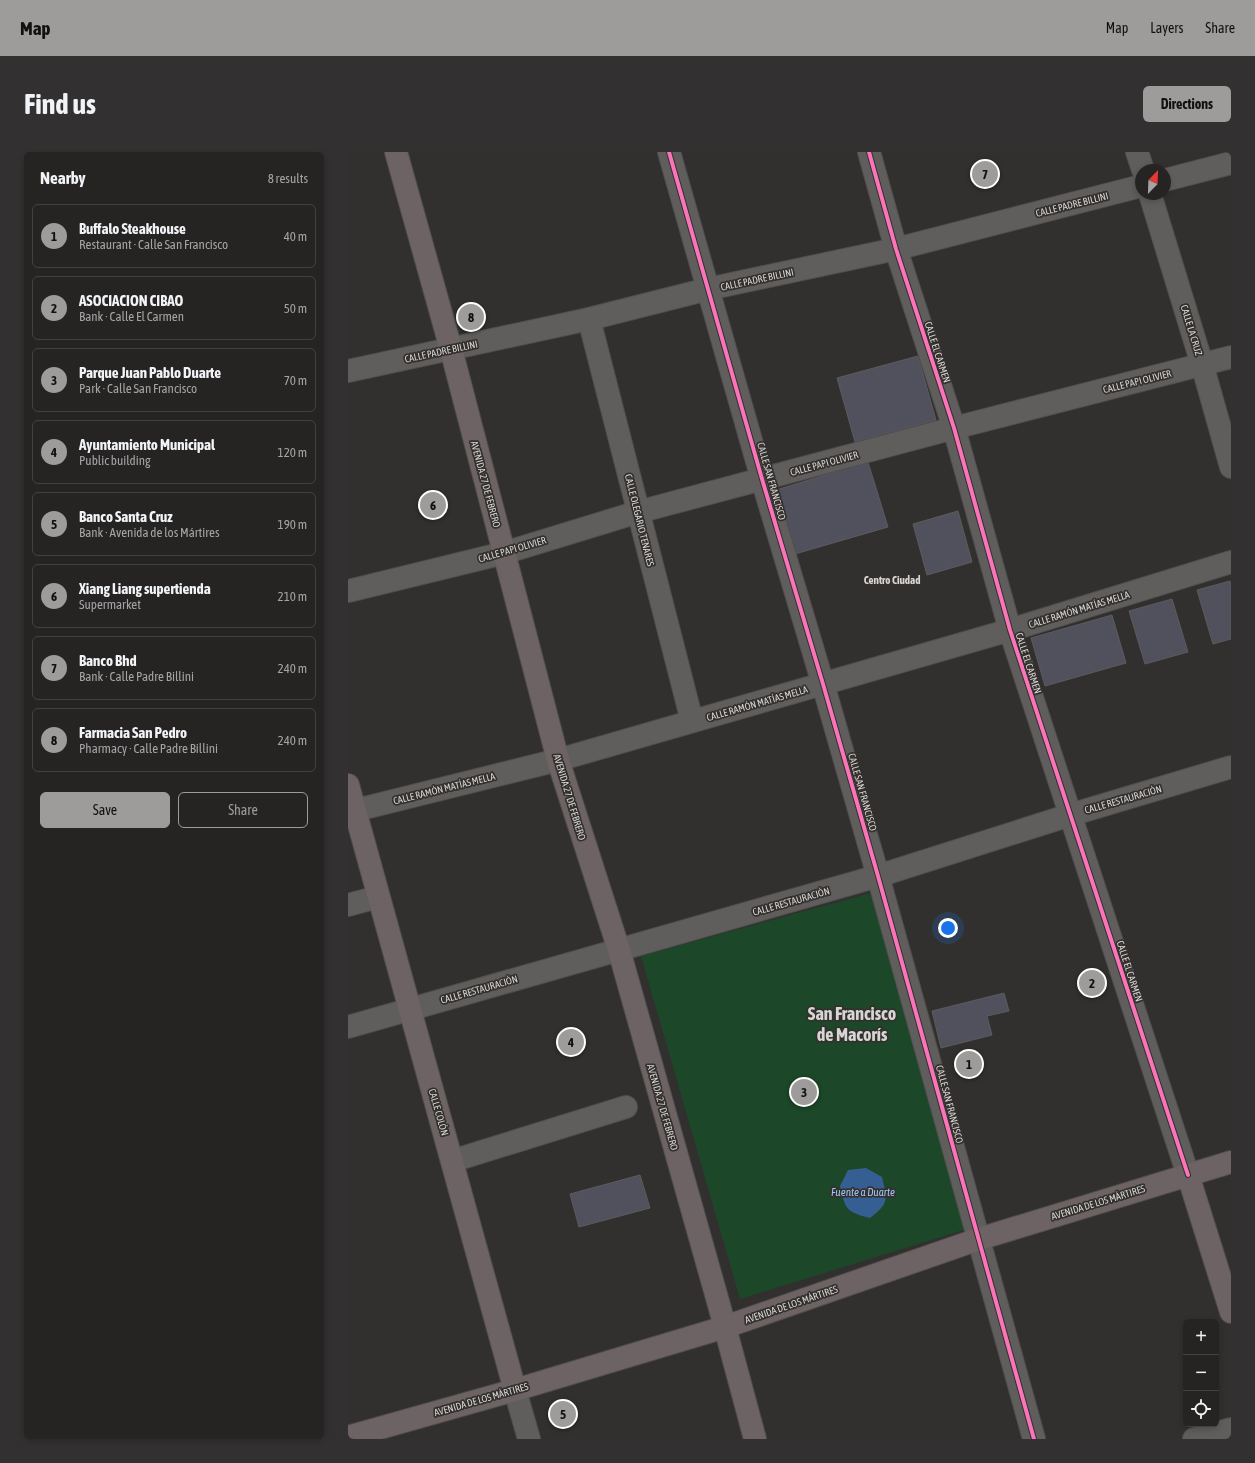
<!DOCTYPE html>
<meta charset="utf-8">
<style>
:root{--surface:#262423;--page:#323030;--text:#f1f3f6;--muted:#a4a4a6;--line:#424141;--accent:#9e9c9a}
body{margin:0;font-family:"Asap Condensed",sans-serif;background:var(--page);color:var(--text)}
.controls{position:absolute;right:12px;bottom:12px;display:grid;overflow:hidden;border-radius:6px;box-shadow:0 2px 6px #0003}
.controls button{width:36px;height:36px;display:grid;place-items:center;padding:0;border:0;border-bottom:1px solid var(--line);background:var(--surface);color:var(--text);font:20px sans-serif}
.compass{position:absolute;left:787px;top:12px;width:36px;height:36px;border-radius:50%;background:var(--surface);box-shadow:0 2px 6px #0003;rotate:23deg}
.you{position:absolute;left:600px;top:776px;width:14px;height:14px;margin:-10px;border:3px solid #fff;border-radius:50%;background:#1a73e8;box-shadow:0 0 0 6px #1a73e833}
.badge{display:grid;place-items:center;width:26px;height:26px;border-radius:50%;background:var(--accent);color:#111;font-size:13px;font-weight:700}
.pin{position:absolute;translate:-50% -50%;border:2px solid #fff;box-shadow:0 1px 4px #0006}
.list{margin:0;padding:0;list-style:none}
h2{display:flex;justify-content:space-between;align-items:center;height:52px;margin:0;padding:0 16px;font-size:17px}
h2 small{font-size:13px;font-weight:400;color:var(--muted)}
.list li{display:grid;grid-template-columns:26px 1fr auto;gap:12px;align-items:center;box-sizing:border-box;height:64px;margin:0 8px 8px;padding:0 8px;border:1px solid var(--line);border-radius:6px}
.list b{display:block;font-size:15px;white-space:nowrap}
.list p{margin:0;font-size:13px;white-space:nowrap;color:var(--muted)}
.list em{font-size:13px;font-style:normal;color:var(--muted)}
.actions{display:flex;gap:8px;padding:12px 16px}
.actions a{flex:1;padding:9px 0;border:1px solid var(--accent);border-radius:6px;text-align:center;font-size:14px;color:var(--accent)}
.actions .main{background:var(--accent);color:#111}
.icon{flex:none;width:22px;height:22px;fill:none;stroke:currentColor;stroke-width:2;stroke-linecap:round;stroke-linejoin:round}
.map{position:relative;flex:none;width:883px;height:1287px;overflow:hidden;border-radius:6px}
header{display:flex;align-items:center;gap:24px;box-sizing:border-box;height:56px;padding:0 20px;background:var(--accent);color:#111}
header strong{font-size:19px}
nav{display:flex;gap:22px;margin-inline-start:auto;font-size:14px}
.intro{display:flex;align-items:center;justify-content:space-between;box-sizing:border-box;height:96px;padding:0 24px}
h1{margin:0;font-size:28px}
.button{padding:10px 18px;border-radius:6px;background:var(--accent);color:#111;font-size:14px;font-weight:700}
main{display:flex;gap:24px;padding:0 24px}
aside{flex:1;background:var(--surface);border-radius:6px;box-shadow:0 2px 6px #0003}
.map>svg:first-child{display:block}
.green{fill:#1c4728}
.water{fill:#355f93}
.building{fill:#51515e;stroke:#5c5b5c}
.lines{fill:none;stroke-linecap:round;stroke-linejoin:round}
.minor-casing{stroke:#4f4e4d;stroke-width:24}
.major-casing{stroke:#4f4e4d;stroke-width:24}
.minor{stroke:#5f5e5d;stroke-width:22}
.major{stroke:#6e6364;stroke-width:22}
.cycleway-casing{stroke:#33302e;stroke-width:6}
.cycleway{stroke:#fb73b8;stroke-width:4}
.labels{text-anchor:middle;stroke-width:3.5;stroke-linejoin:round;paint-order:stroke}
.street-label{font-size:10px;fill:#d8d6d4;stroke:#33302e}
.neighbourhood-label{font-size:11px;font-weight:bold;fill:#d8d6d4;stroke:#33302e}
.water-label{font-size:11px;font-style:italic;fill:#a0c7f8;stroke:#33302e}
.town-label{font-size:18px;font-weight:bold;fill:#d8d6d4;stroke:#33302e}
</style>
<header>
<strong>Map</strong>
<nav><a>Map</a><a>Layers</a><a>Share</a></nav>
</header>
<div class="intro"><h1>Find us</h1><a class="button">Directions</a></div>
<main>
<aside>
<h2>Nearby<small>8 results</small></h2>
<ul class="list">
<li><span class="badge">1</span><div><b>Buffalo Steakhouse</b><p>Restaurant · Calle San Francisco</p></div><em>40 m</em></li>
<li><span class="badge">2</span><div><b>ASOCIACION CIBAO</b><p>Bank · Calle El Carmen</p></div><em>50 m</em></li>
<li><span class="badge">3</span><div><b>Parque Juan Pablo Duarte</b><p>Park · Calle San Francisco</p></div><em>70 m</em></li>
<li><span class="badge">4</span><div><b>Ayuntamiento Municipal</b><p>Public building</p></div><em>120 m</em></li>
<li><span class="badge">5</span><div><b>Banco Santa Cruz</b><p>Bank · Avenida de los Mártires</p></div><em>190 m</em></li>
<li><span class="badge">6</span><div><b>Xiang Liang supertienda</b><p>Supermarket</p></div><em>210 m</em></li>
<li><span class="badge">7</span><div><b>Banco Bhd</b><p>Bank · Calle Padre Billini</p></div><em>240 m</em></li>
<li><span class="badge">8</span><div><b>Farmacia San Pedro</b><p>Pharmacy · Calle Padre Billini</p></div><em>240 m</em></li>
</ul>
<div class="actions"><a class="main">Save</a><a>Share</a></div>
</aside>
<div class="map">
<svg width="883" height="1287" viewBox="0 0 883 1287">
<rect width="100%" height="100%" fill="#32302f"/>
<!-- green -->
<polygon class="green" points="523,741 619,1077 392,1147 293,804"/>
<!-- water -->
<path class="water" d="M 518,1016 L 534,1025 C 539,1047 542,1051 522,1066 C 499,1060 497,1058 492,1034 L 500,1018 Z"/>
<!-- building -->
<g class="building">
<polygon points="570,204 588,268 507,290 489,226"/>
<polygon points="520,310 540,375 447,402 428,338"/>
<polygon points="610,359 624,410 579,423 565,372"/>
<polygon points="882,429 883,433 883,487 865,492 849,438"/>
<polygon points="824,447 840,500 797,512 781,459"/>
<polygon points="764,463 778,511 697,534 683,486"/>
<polygon points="656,841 661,859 639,864 644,883 593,896 584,859"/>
<polygon points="292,1023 302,1056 231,1075 222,1042"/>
</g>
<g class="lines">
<!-- minor casing -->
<g class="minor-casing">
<g id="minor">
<polyline points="321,0 414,327 475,532 530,724 686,1287"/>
<polyline points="521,0 548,97 606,276 662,478 840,1023"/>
<polyline points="789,0 795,18"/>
<polyline points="817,28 883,11"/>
<polyline points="802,42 854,212 883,315"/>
<polyline points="241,167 344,569"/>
<polyline points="0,219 241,167 360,137 548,97 793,34"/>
<polyline points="0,439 156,401 290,360 606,276 883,205"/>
<polyline points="0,660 210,608 662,478 883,410"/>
<polyline points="0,753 30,745"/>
<polyline points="0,875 530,724 722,663 883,615"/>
<polyline points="104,1009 278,955"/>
<polyline points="167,1238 181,1287"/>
<polyline points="846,1287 883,1277"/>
</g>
</g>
<!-- major casing -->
<g class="major-casing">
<g id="major">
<polyline points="48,0 103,197 210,608 271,798 371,1153 407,1287"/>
<polyline points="0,633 167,1238"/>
<polyline points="840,1023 883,1160"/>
<polyline points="0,1285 167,1238 377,1175 631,1087 883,1010"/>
</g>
</g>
<!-- minor -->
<use href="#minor" class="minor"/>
<!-- major -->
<use href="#major" class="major"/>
<!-- cycleway casing -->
<g class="cycleway-casing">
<g id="cycleway">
<polyline points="321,0 414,327 475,532 530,724 686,1287"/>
<polyline points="521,0 548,97 606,276 662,478 840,1023"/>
</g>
</g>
<!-- cycleway -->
<use href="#cycleway" class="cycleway"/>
</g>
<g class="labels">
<!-- street labels -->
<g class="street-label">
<text transform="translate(724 52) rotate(-14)" y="4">CALLE PADRE BILLINI</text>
<text transform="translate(409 127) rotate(-12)" y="4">CALLE PADRE BILLINI</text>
<text transform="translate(844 178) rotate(73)" y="4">CALLE LA CRUZ</text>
<text transform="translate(93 199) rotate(-12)" y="4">CALLE PADRE BILLINI</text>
<text transform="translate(590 200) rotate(72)" y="4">CALLE EL CARMEN</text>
<text transform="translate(789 229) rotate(-14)" y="4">CALLE PAPI OLIVIER</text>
<text transform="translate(476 311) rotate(-15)" y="4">CALLE PAPI OLIVIER</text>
<text transform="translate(424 329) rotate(74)" y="4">CALLE SAN FRANCISCO</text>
<text transform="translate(138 332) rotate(75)" y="4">AVENIDA 27 DE FEBRERO</text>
<text transform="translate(292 368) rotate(76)" y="4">CALLE OLEGARIO TENARES</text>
<text transform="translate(164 397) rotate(-16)" y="4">CALLE PAPI OLIVIER</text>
<text transform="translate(731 457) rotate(-17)" y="4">CALLE RAMÓN MATÍAS MELLA</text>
<text transform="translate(681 511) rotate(72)" y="4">CALLE EL CARMEN</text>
<text transform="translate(409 551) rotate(-16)" y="4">CALLE RAMÓN MATÍAS MELLA</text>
<text transform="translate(96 636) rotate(-14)" y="4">CALLE RAMÓN MATÍAS MELLA</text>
<text transform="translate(515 640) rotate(74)" y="4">CALLE SAN FRANCISCO</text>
<text transform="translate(222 645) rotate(73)" y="4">AVENIDA 27 DE FEBRERO</text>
<text transform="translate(775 647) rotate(-16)" y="4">CALLE RESTAURACIÓN</text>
<text transform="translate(443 749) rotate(-16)" y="4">CALLE RESTAURACIÓN</text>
<text transform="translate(782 819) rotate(72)" y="4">CALLE EL CARMEN</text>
<text transform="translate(131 837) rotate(-16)" y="4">CALLE RESTAURACIÓN</text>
<text transform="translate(602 952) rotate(75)" y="4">CALLE SAN FRANCISCO</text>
<text transform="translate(315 955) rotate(74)" y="4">AVENIDA 27 DE FEBRERO</text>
<text transform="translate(91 960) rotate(74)" y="4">CALLE COLÓN</text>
<text transform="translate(750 1050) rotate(-17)" y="4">AVENIDA DE LOS MÁRTIRES</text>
<text transform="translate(443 1152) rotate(-19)" y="4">AVENIDA DE LOS MÁRTIRES</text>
<text transform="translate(133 1247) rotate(-16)" y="4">AVENIDA DE LOS MÁRTIRES</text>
</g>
<!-- neighbourhood labels -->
<g class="neighbourhood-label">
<text x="544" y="432">Centro Ciudad</text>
</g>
<!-- water labels -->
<g class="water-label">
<text x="515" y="1044">Fuente a Duarte</text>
</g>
<!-- town labels -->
<g class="town-label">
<text x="504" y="868">San Francisco<tspan x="504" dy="21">de Macorís</tspan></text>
</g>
</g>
</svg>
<div class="controls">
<button>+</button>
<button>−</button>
<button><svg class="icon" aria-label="locate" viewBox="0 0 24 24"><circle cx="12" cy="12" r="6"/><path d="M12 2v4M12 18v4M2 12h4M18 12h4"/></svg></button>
</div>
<svg class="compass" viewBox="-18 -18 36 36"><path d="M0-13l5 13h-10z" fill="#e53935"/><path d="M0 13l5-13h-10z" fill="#a4a4a6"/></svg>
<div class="you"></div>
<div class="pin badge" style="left:621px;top:912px">1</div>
<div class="pin badge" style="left:744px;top:831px">2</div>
<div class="pin badge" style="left:456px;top:940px">3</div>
<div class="pin badge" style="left:223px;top:890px">4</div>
<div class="pin badge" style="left:215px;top:1262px">5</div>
<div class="pin badge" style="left:85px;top:353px">6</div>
<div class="pin badge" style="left:637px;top:22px">7</div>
<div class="pin badge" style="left:123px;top:165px">8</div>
</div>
</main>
